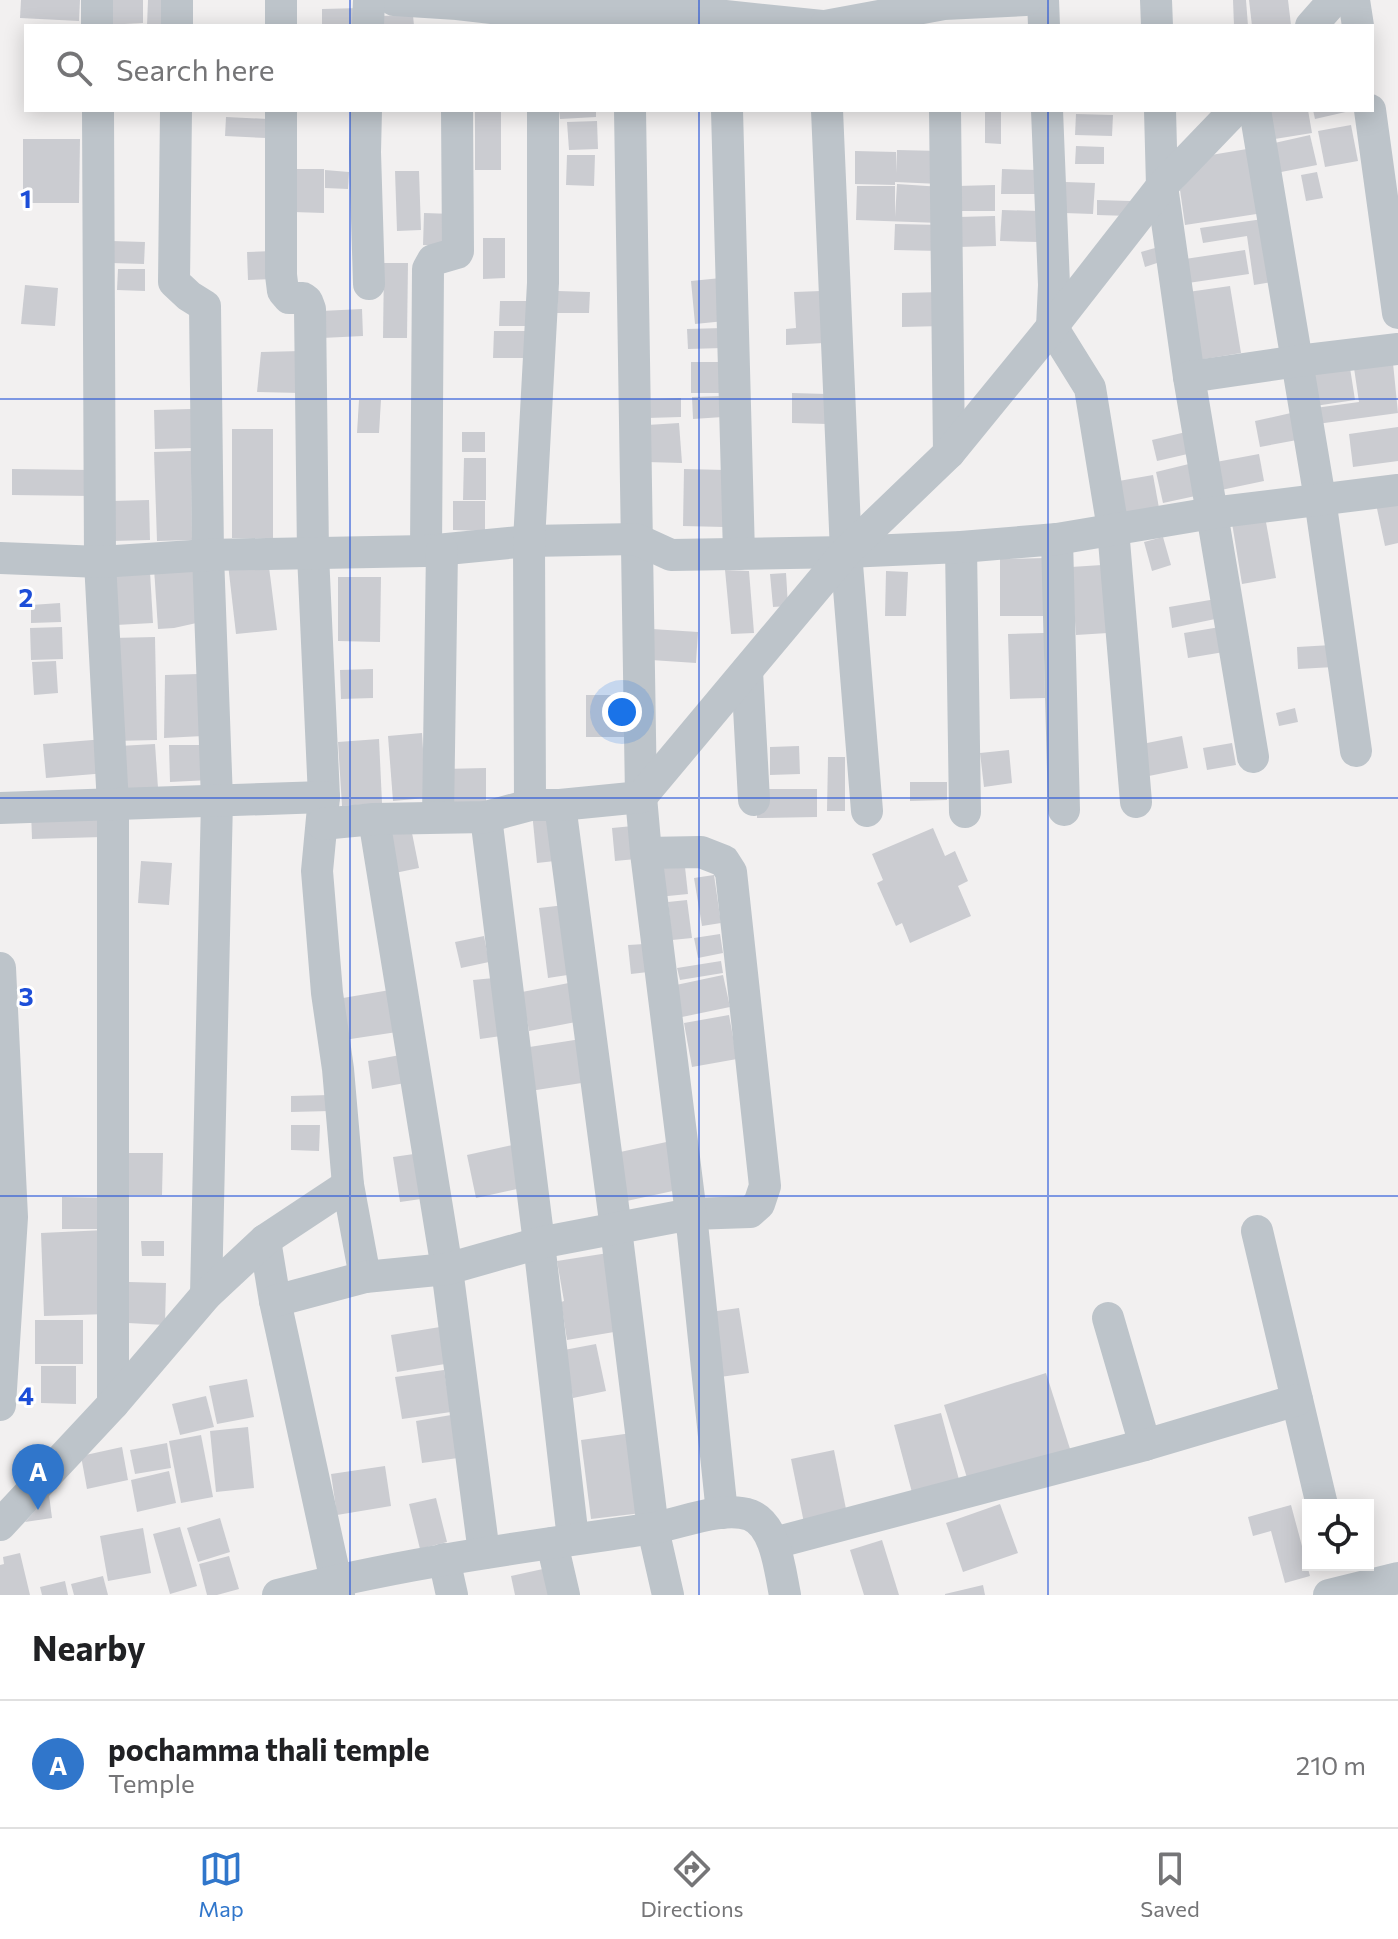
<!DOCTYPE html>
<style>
:root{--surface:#fff;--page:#f2f2f2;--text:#202124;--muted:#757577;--line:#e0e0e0;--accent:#3076cb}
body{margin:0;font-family:Commissioner,sans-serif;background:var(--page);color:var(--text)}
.controls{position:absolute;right:24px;bottom:24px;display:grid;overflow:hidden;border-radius:0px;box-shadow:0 4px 20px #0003}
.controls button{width:72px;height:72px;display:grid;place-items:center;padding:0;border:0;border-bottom:2px solid var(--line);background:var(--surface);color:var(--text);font:40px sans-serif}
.you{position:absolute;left:622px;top:712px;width:28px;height:28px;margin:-20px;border:6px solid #fff;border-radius:50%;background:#1a73e8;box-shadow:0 0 0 12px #1a73e833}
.badge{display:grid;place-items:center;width:52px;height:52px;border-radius:50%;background:var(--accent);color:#fff;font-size:26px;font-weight:700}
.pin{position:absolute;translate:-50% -66px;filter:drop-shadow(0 2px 4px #0008)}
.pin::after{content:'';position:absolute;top:42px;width:28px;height:24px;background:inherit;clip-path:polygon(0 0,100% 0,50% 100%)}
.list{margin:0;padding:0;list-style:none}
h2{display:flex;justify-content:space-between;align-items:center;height:104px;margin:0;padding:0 32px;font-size:34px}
h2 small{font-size:26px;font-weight:400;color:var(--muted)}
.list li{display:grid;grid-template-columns:52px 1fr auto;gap:24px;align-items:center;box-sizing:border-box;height:128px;padding:0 32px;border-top:2px solid var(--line)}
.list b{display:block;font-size:30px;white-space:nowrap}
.list p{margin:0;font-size:26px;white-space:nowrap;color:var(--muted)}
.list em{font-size:26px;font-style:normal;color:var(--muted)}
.icon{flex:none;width:44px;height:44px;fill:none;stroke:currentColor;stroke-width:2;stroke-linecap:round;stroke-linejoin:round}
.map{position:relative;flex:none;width:1398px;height:1595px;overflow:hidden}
.search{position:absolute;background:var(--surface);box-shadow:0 4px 20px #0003;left:24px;right:24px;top:24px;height:88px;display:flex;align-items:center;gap:20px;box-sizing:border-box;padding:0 28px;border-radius:0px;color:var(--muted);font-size:30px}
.sheet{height:232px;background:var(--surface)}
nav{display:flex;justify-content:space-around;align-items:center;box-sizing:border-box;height:112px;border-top:2px solid var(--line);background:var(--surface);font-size:22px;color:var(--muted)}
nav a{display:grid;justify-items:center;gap:4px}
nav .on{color:var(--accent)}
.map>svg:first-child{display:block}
.building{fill:#cbccd1}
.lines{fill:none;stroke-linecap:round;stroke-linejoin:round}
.street{stroke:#bdc4ca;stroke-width:32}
.grid{fill:none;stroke:#1d4ed8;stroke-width:2;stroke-opacity:0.55}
.grid-label{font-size:26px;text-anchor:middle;font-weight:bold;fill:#1d4ed8;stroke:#fff;stroke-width:6;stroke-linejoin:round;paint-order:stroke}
</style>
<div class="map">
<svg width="1398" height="1595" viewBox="0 0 1398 1595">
<rect width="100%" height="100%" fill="#f2f0f0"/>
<!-- building -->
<g class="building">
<polygon points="21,0 80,0 79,21 20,18"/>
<polygon points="105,0 143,0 143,23 106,25"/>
<polygon points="148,0 172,0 171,26 147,26"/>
<polygon points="1233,0 1246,0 1248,26 1234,26"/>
<polygon points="1249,0 1288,0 1291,25 1252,26"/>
<polygon points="361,8 362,26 322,26 322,9"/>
<polygon points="413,15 414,26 379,26 379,16"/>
<rect x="475" y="110" width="26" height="60"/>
<polygon points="559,110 596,110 596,117 560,119"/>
<polygon points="985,110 1001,110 1001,144 985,143"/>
<polygon points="1274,110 1308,110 1312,133 1268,140 1263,112"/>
<polygon points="1313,110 1349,110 1350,111 1315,119"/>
<polygon points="1076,114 1113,115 1112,136 1075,135"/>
<polygon points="226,117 268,119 267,138 225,136"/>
<polygon points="597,121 598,149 569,150 567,122"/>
<polygon points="1351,125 1358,161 1325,167 1318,131"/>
<polygon points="1310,135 1317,165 1276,173 1270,144"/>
<polygon points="23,139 80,139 79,203 23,203"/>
<polygon points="1076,146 1104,147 1104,164 1075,164"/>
<polygon points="1253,148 1263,213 1185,225 1180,190 1211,155"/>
<polygon points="897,150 941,151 940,184 895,182 895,185 855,184 855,151 896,152 896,173"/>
<polygon points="567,155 595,155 594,186 566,185"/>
<polygon points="295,169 324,169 324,213 293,212"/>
<polygon points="1002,169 1039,170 1038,194 1001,194"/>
<polygon points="325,170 349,172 348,189 325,188"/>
<polygon points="395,171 419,171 421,230 397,231"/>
<polygon points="1317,172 1323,198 1306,201 1301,175"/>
<polygon points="1065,182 1095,183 1093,214 1064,213"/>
<polygon points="897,184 942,187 940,223 856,220 857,186 895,186 895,217"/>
<polygon points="995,185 995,211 958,211 957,186"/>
<polygon points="1097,200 1131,201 1130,216 1097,215"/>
<polygon points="1002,210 1040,211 1039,242 1000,241"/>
<polygon points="424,213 453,214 452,246 423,245"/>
<polygon points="995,216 996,246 958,247 958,217"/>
<polygon points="1263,219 1272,282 1254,285 1247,236 1203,243 1200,228"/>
<polygon points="895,224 942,225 941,251 894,250"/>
<polygon points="483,238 505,238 505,278 483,279"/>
<polygon points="111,241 145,242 144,264 111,263"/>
<polygon points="1155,248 1160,262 1145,267 1141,252"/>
<polygon points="1245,250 1249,274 1188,283 1185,259"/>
<polygon points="273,251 274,279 248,280 247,252"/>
<polygon points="384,263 408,263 407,338 383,338"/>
<polygon points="118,269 145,269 145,291 117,290"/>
<polygon points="721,278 725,321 695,324 691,281"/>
<polygon points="25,285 58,288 55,326 21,324"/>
<polygon points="1230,286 1241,353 1198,360 1188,292"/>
<polygon points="558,291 590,292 589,313 557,313"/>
<polygon points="821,291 824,343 786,345 786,329 796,328 794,292"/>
<polygon points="942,292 942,326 902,327 902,293"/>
<polygon points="500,301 529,301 528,326 499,326"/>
<polygon points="362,309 363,336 322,338 321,311"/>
<polygon points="723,328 723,348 688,349 687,329"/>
<polygon points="494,331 528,331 527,358 493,358"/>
<polygon points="301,351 301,393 257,392 261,352"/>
<polygon points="691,362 721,362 722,393 691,393"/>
<polygon points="1393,363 1398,413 1317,424 1315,408 1359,402 1354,368"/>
<polygon points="1350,368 1355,400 1315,406 1310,374"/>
<polygon points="792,393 827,394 827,424 792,423"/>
<polygon points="722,396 723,417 693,419 692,397"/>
<polygon points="681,398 681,417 647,418 647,399"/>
<polygon points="359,400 381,400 379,433 357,433"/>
<polygon points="191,409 192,448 155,449 154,410"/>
<polygon points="1291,413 1297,440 1260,447 1255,421"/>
<polygon points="679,423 682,463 647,462 647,425"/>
<polygon points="1398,427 1398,461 1353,467 1349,434"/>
<rect x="232" y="429" width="41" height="109"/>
<rect x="462" y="432" width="23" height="20"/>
<polygon points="1186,432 1192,453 1157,461 1152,440"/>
<polygon points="191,451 192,540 157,541 154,452"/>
<polygon points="1259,454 1264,481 1221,490 1216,462"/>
<polygon points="464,458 486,458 486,500 463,500"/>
<polygon points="1193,463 1200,495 1163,503 1156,472"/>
<polygon points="12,469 92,470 92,496 12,495"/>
<polygon points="684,469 725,470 724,527 683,526"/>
<polygon points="1153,475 1159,508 1119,514 1113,482"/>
<polygon points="1398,499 1398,543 1385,546 1376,504"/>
<polygon points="149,500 150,540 112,541 111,501"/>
<polygon points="453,501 485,501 485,531 453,530"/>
<polygon points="1264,511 1276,578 1242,584 1231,517"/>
<polygon points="1163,537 1171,565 1152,571 1144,542"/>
<polygon points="1046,558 1046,616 1000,616 1000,559"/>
<polygon points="268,559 277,630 236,634 228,564"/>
<polygon points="1102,565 1108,633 1076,635 1071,567"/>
<polygon points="154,568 199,572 201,622 174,628 158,629"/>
<polygon points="725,570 749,571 754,633 731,634"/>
<polygon points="886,571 908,572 906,616 885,616"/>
<polygon points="150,572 153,623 116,625 113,574"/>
<polygon points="786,573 788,606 773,607 770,574"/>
<polygon points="338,577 381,577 380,642 338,641"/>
<polygon points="1216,599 1220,618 1172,628 1169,607"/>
<polygon points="60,603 61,622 31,623 31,605"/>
<polygon points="62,627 63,659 31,660 30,628"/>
<polygon points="1220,627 1224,652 1188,658 1184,633"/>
<polygon points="652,629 698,632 696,663 651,660"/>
<polygon points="1044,633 1045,698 1010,699 1008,634"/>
<polygon points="155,637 157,740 114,741 112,638"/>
<polygon points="1332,645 1334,667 1298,669 1297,647"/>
<polygon points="56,661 58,693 34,695 32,662"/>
<polygon points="373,669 373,698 341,699 340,670"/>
<polygon points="199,674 203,736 164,738 165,675"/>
<polygon points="586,695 628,695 627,737 586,737"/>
<polygon points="1295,708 1298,722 1279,726 1276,713"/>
<polygon points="422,733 426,798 393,801 388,736"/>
<polygon points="1182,736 1188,768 1144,777 1137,745"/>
<polygon points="105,739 107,773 46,778 43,744"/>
<polygon points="379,739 382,803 342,806 338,742"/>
<polygon points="1232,743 1236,765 1207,770 1203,748"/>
<polygon points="155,744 158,788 123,790 119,746"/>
<polygon points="169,745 209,745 210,780 170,782"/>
<polygon points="799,746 800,774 770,775 770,747"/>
<polygon points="1009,750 1012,783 984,787 980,753"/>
<polygon points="828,757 845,757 845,811 827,811"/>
<polygon points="486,768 486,806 443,807 443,769"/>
<polygon points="910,782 947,782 947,800 910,801"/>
<polygon points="757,789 817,789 817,817 757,818"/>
<polygon points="101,809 102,837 32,839 31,811"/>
<polygon points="549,811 555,861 537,863 532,812"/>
<polygon points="633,826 636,859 615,861 612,828"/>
<polygon points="411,828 419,868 390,874 381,835"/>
<polygon points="933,828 945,856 955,851 968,881 958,886 971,916 910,943 902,923 896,926 877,883 883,880 872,854"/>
<polygon points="684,858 688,894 658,897 654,862"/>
<polygon points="141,861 172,863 169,905 138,903"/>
<polygon points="714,875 721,923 702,926 694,878"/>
<polygon points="687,900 692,938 672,940 668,902"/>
<polygon points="565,905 574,974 548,978 539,908"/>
<polygon points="720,934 723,953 698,958 694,938"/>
<polygon points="484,936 489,962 461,968 455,942"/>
<polygon points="645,944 648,972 631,974 628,945"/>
<polygon points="721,961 723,973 680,980 677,968"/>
<polygon points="723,975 730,1007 682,1017 676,985"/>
<polygon points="494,978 501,1036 480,1039 473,980"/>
<polygon points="574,982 581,1021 529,1031 522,992"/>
<polygon points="390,990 397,1032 344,1040 337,999"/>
<polygon points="729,1015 737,1059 692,1067 684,1023"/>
<polygon points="581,1039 588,1082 530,1091 523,1048"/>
<polygon points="400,1055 405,1083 372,1089 368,1061"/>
<polygon points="330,1095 330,1111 291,1112 291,1096"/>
<polygon points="291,1125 320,1125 319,1151 291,1150"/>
<polygon points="671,1141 682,1189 622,1202 611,1154"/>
<polygon points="517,1144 526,1187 476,1198 467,1155"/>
<polygon points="127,1153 163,1153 162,1195 127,1195"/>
<polygon points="421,1153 428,1198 400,1202 393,1157"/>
<polygon points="62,1197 108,1198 108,1229 62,1229"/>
<polygon points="105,1230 108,1314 44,1316 41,1233"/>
<polygon points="141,1241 164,1241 164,1256 142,1256"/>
<polygon points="608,1253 614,1332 567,1340 561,1302 564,1301 557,1261"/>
<polygon points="129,1282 166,1283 165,1325 128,1323"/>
<polygon points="739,1308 749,1373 720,1377 710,1312"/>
<rect x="35" y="1320" width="48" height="44"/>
<polygon points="440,1327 445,1364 397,1372 391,1335"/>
<polygon points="596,1344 606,1391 573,1398 564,1350"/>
<polygon points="41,1366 76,1366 76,1404 41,1403"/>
<polygon points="444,1370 451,1412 402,1419 395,1377"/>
<polygon points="1046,1373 1071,1452 969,1484 944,1405"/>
<polygon points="247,1379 254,1417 217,1424 209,1386"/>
<polygon points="206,1396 214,1427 180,1435 172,1404"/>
<polygon points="941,1413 961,1487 914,1500 894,1425"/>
<polygon points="451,1415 458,1458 422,1463 416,1421"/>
<polygon points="248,1427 254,1488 216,1492 210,1431"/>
<polygon points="632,1433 642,1513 591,1519 581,1440"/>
<polygon points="201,1435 213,1497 181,1503 169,1441"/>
<polygon points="167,1443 171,1468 135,1474 130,1450"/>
<polygon points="122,1447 128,1480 87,1489 81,1456"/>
<polygon points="834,1450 847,1514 804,1523 791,1459"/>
<polygon points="385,1466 391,1506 337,1515 331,1474"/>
<polygon points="169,1471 176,1503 137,1512 131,1480"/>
<polygon points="49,1495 52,1518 25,1522"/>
<polygon points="436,1498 447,1542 420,1549 409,1504"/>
<polygon points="1000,1504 1018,1553 963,1572 946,1523"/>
<polygon points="1291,1505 1310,1576 1285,1583 1271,1531 1253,1536 1248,1517"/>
<polygon points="220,1518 230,1552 198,1562 187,1528"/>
<polygon points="180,1527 197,1586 170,1594 153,1534"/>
<polygon points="143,1528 151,1573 108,1581 100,1536"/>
<polygon points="882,1540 899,1595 864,1595 850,1550"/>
<polygon points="20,1553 30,1595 0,1595 0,1565 4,1564 3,1557"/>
<polygon points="229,1556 239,1589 217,1595 207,1595 199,1564"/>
<polygon points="552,1567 558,1595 515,1595 511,1576"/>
<polygon points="103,1576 108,1595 74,1595 71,1584"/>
<polygon points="65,1581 68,1595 42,1595 40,1587"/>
<polygon points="983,1585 985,1595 945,1595 945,1594"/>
</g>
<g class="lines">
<!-- street -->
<g class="street">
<polyline points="97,0 97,26"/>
<polyline points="281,0 281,26"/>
<polyline points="394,0 457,4 543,14 628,10 725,16 822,26"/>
<polyline points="1043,0 1044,26"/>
<polyline points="1156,0 1157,26"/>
<polyline points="1354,0 1358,26"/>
<polyline points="177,26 177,0"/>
<polyline points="368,26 369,0"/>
<polyline points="825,26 944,4 1026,0"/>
<polyline points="1311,26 1334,0"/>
<polyline points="98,110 100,562 113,805 113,1404"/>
<polyline points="176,110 174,282 189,296 205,306 208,555 217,800 206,1295"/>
<polyline points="281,110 281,275 283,291 289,298 303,298 307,301 310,309 313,554 324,797 317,871 327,993 338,1069 348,1185 365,1277"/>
<polyline points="366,110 365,152 369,284"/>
<polyline points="630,110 641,797 646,853 691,1214 750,1212 759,1204 765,1186 731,872 724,861 701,852 646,853"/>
<polyline points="727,110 739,554"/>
<polyline points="827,110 846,552 867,811"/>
<polyline points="945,110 949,453"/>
<polyline points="1047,110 1054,285 1052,327 1090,388 1113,529 1136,802"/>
<polyline points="1160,110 1162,186 1189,377 1253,757"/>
<polyline points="1255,110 1320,499 1356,751"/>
<polyline points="1370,110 1398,313"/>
<polyline points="1189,377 1298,361 1398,349"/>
<polyline points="1057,539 1064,810"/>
<polyline points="961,547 965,812"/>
<polyline points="426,551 428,269 433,260 457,253 458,251 457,110"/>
<polyline points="0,558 100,562 208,555 426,551 529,541 636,539 671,555 846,552 961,547 1057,539 1212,513 1398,490"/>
<polyline points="747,671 754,800"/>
<polyline points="530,805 529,541 543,283 543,110"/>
<polyline points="560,805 616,1229 653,1529 668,1595"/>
<polyline points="0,808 324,797"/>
<polyline points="438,817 442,550"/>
<polyline points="486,817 539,1243 573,1539"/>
<polyline points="374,819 447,1269 484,1553"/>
<polyline points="322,824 374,819 486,817 530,805 560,805 641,797 846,552 949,453 1052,327 1162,186 1235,110"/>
<polyline points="0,968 12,1217 0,1405"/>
<polyline points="1257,1231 1322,1505"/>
<polyline points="265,1240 275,1301 339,1595"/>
<polyline points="275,1301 365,1277 447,1269 539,1243 691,1214 722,1513"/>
<polyline points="1108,1318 1145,1445"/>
<polyline points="0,1525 113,1404 206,1295 265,1240 348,1185"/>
<polyline points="552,1543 564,1595"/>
<polyline points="774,1543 1145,1445 1297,1400"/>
<polyline points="444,1559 452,1595"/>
<path d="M 278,1595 C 400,1563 524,1547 648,1529 C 677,1525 722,1505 750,1515 C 776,1525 780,1571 785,1595"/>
<polyline points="1329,1595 1398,1578"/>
</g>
</g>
<!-- grid -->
<path class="grid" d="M 350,0 L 350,26M 699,0 L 699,26M 1048,0 L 1048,26M 350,110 L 350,1595M 699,110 L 699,1595M 1048,110 L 1048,1595M 0,399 L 1398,399M 0,798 L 1398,798M 0,1196 L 1398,1196"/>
<g class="grid-label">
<text x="26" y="208">1</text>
<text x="26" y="607">2</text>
<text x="26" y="1006">3</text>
<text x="26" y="1405">4</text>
</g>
</svg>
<div class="controls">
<button><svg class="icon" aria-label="locate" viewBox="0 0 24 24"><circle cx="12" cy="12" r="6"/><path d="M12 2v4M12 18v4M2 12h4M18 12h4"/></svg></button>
</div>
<div class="you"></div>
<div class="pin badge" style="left:38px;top:1510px">A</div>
<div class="search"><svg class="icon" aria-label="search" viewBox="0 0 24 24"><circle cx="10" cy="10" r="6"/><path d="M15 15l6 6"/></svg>Search here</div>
</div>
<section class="sheet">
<h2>Nearby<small></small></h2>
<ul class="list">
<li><span class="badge">A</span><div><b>pochamma thali temple</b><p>Temple</p></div><em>210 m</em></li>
</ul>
</section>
<nav>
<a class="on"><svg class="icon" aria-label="map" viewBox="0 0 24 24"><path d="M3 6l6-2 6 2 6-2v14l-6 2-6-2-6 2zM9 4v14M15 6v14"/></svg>Map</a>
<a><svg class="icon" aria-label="directions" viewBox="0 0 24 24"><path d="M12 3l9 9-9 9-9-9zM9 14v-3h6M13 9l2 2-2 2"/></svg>Directions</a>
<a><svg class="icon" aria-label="saved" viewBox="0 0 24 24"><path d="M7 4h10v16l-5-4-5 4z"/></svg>Saved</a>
</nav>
